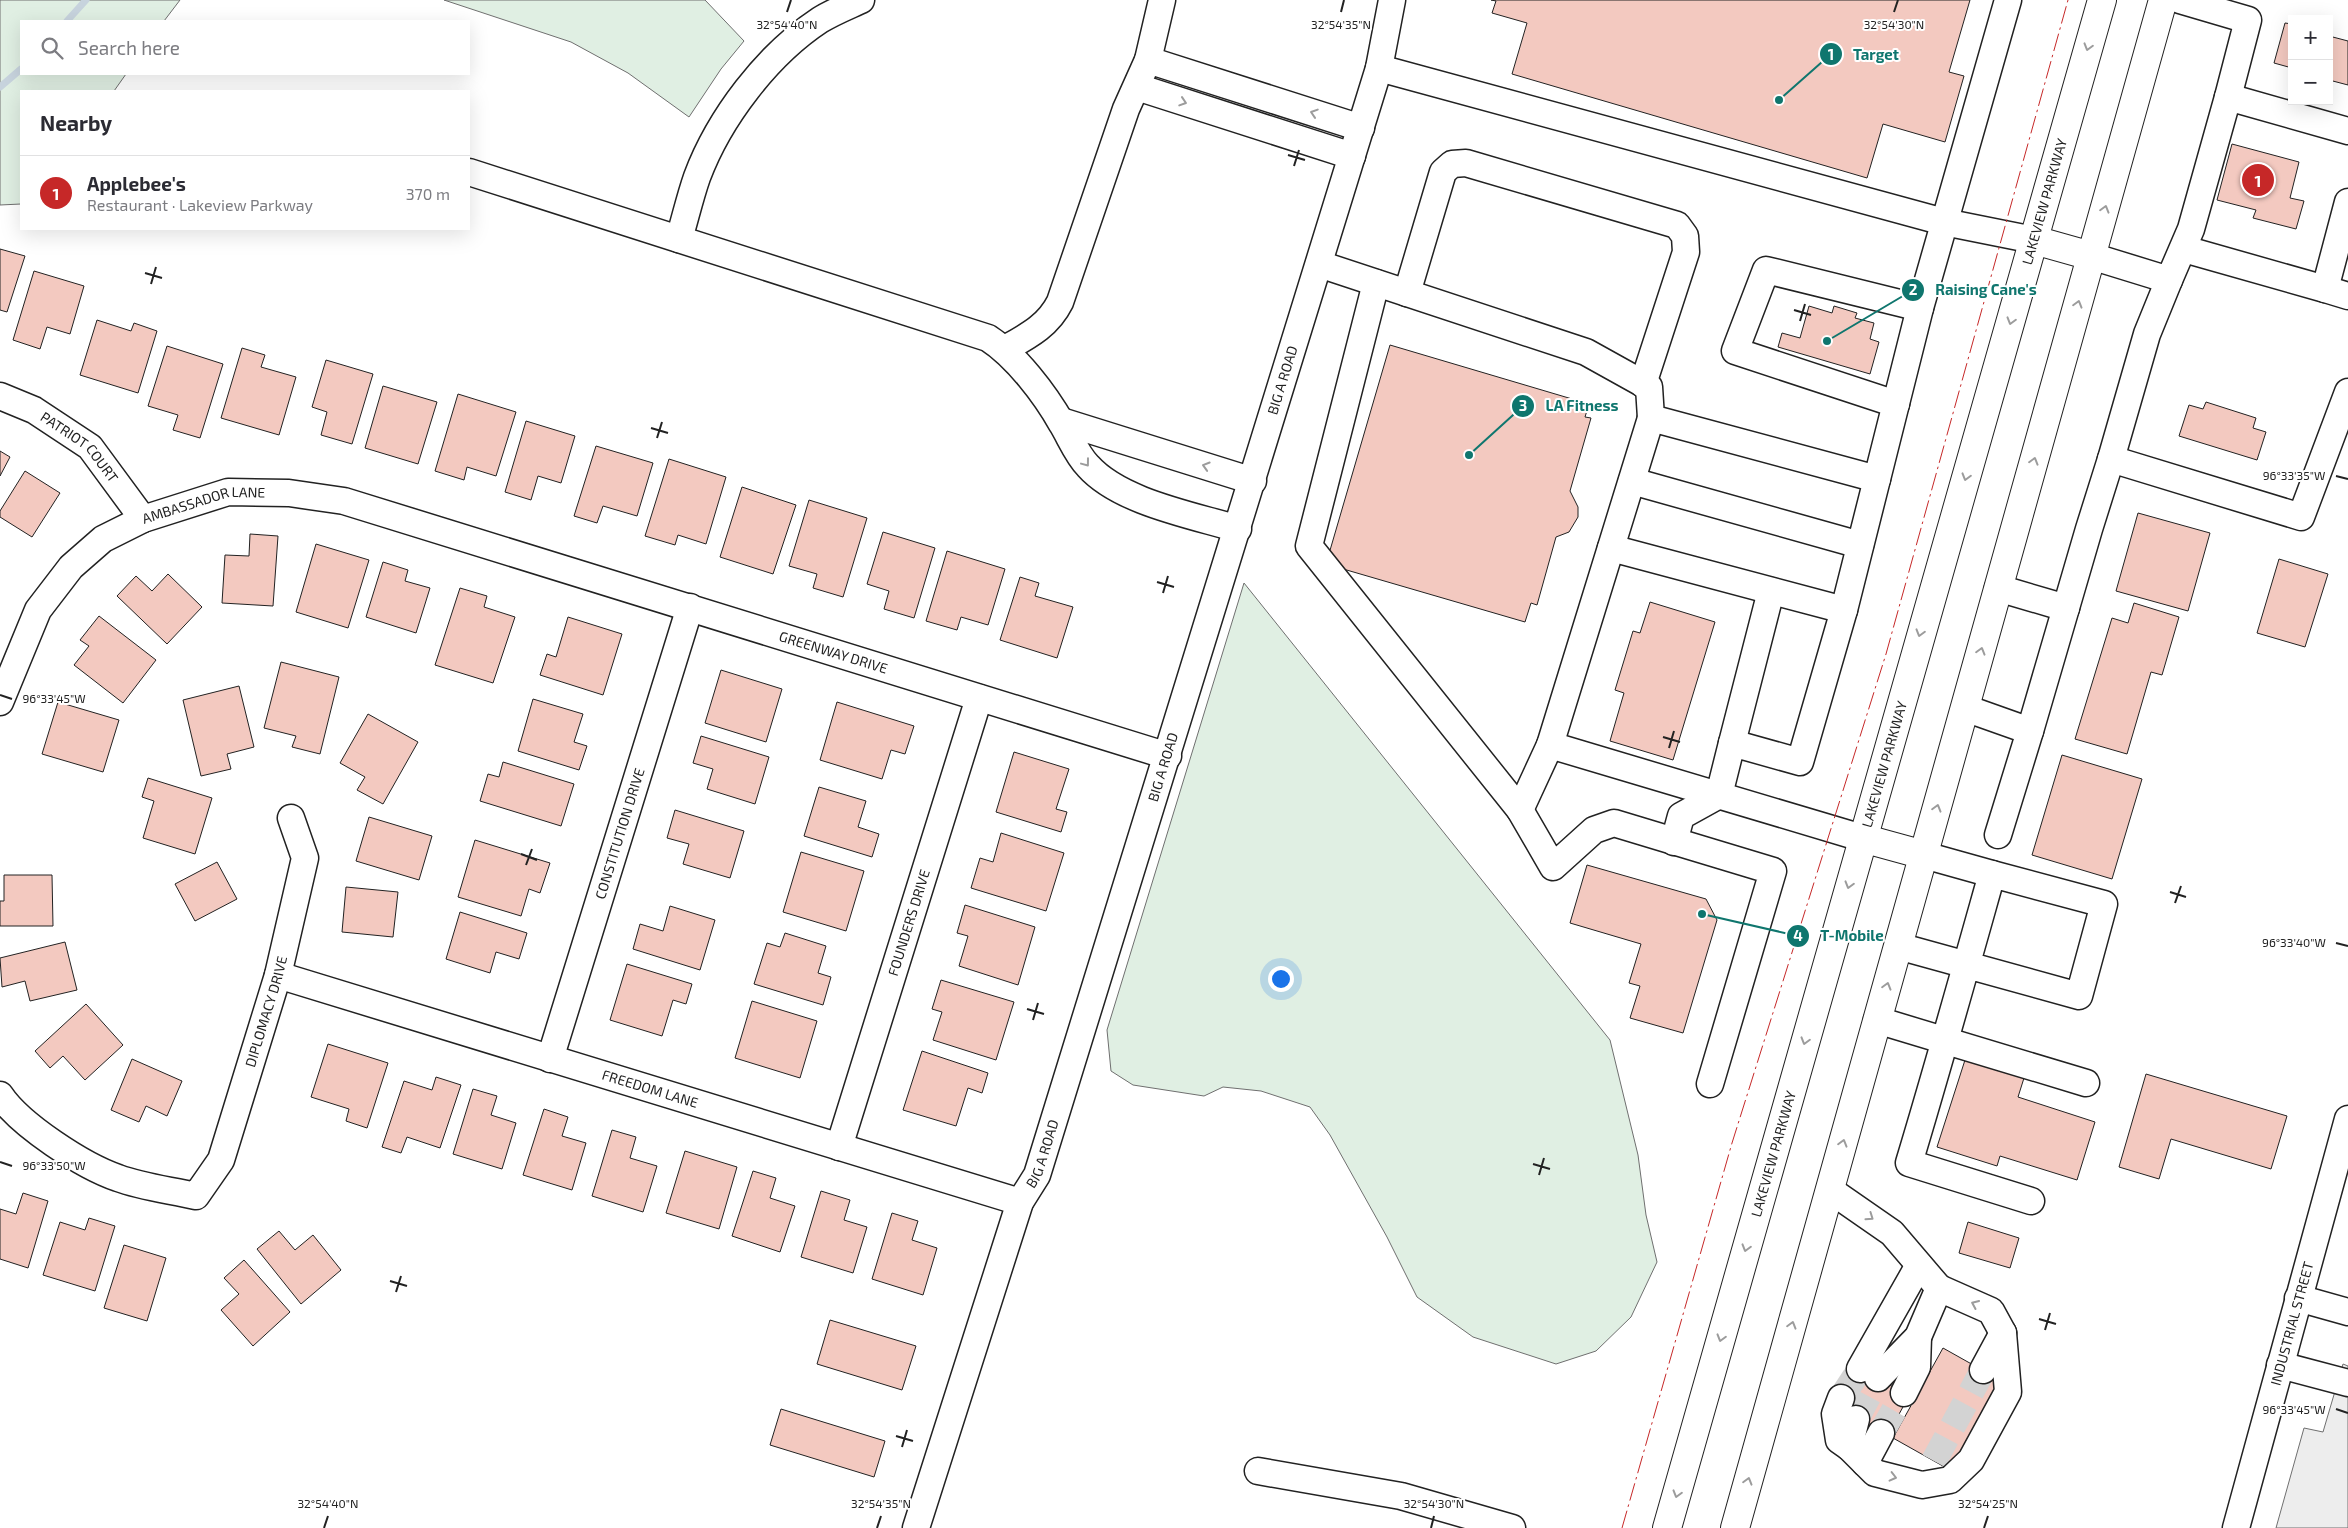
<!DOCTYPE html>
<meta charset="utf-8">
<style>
:root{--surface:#fff;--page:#f7f7f7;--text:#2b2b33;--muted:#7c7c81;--line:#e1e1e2;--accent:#c62828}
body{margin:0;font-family:"Exo 2",sans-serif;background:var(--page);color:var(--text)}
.controls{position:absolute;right:15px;top:15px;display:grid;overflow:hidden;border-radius:0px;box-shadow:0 5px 20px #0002}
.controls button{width:45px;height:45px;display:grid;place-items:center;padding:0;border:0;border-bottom:1px solid var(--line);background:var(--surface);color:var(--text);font:25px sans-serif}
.you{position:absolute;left:1280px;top:978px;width:18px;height:18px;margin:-12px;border:4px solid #fff;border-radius:50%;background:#1a73e8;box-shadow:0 0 0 8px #1a73e833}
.badge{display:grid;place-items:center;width:32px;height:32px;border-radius:50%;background:var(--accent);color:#fff;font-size:16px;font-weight:700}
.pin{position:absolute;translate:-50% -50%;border:2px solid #fff;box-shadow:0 1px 5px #0006}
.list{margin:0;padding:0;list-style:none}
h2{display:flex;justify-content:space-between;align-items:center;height:65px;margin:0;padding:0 20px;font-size:21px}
h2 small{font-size:16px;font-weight:400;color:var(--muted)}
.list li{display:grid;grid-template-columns:32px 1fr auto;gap:15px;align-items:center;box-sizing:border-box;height:75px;padding:0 20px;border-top:1px solid var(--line)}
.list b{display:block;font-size:19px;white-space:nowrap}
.list p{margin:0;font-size:16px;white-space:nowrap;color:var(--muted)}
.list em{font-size:16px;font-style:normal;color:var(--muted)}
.icon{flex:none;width:28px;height:28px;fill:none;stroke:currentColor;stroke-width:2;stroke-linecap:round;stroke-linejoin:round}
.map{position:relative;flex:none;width:2348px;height:1528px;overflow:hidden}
.search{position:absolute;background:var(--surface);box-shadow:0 5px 20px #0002;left:20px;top:20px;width:450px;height:55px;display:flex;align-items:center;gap:12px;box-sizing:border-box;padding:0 18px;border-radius:0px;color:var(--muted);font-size:19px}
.panel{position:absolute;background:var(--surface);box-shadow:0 5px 20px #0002;left:20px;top:90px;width:450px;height:140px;border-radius:0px}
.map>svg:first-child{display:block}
.green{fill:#e0efe3;stroke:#6f6f6f}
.parking{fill:#ededed;stroke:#6f6f6f}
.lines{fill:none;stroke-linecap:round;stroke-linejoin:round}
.stream{stroke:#c7d3dd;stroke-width:7}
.building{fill:#f3c9c0;stroke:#222}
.minor-tunnel{stroke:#d3d3d3;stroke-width:26;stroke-dasharray:26 13;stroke-linecap:butt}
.minor-casing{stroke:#222;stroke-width:29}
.major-casing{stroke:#222;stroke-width:30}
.minor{stroke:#fff;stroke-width:26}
.major{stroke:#fff;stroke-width:28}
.power{stroke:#c62828;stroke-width:1;stroke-dasharray:18 4 2.5 4;stroke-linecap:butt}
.oneway{stroke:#9c9c9c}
.ticks{fill:none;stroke:#222;stroke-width:2}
.labels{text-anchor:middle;stroke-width:4;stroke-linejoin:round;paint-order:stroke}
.street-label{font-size:14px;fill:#222;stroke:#fff}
.ticks-label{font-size:12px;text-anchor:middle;fill:#222;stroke:#fff;stroke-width:4;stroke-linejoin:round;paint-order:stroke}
.leader{fill:none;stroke:#0f766e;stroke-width:2}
.callout-dot{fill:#0f766e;stroke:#fff;stroke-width:2}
.mark-label{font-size:15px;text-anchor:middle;font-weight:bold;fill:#fff}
.callout-label{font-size:15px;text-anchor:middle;font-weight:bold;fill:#0f766e;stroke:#fff;stroke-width:4;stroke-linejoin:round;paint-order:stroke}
</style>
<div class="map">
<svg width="2348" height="1528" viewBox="0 0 2348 1528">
<rect width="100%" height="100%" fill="#fff"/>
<!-- green -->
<g class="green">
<polygon points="0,0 180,0 164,21 21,21 21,74 126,74 114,91 21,91 21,204 0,205"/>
<polygon points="444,0 705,0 744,41 721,69 689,117 628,73 571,42"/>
<polygon points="1244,583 1610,1040 1638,1155 1646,1215 1657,1262 1631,1317 1596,1351 1556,1364 1473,1337 1417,1297 1387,1237 1330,1135 1310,1107 1261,1091 1223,1087 1204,1096 1133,1085 1111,1071 1107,1030"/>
</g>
<!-- parking -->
<polygon class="parking" points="2343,1364 2348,1366 2348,1528 2276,1528 2304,1428 2323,1432"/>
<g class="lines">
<!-- stream -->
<g class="stream">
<polyline points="67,21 86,0"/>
<polyline points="0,87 21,69"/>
</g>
</g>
<!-- building -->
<g class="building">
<polygon points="1491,0 1970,0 1949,72 1964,76 1945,142 1883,124 1867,178 1512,74 1527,23 1492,13 1496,1"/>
<polygon points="2285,23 2292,24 2292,68 2274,63"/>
<polygon points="2329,36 2348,41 2348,85 2329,80"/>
<polygon points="2232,144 2299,162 2290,198 2304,201 2296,229 2253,218 2256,210 2217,200"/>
<polygon points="0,249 25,256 7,312 0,310"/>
<polygon points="34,271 84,286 70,334 47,327 40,349 13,340"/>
<polygon points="1809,306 1832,313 1834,306 1857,313 1855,318 1874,323 1870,339 1879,342 1870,374 1778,347 1782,333 1800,338"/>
<polygon points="97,320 131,331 134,323 157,331 138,393 80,375"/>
<polygon points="1390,345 1589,404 1585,417 1591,418 1570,491 1578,507 1578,517 1569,532 1556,537 1537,605 1531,603 1525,622 1326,564"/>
<polygon points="167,346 223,364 200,438 173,430 178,415 148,406"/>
<polygon points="242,348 265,355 261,367 296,377 279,435 221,418"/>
<polygon points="326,360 373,374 352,444 321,435 327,412 312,407"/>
<polygon points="383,386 437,402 418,464 365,448"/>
<polygon points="458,394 516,412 496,476 467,467 464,480 435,471"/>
<polygon points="2206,402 2256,418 2253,428 2266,432 2257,460 2179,436 2189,405 2203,409"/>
<polygon points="526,421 575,436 561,483 538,476 531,500 505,492"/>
<polygon points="596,446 653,463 637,516 603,506 597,523 574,516"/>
<polygon points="0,451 10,457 0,476"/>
<polygon points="669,459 726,477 706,544 678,535 675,545 645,536"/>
<polygon points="25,471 60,493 32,537 0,517 0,511"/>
<polygon points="742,487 796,505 773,574 720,557"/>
<polygon points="809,500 867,518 843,597 813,588 817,574 789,566"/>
<polygon points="2138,513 2210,533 2188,611 2116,591"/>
<polygon points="883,532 935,548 914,618 884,609 889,591 867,584"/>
<polygon points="250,534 278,536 273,606 222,603 225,555 249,556"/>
<polygon points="316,544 369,560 348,628 296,612"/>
<polygon points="947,551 1005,569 988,625 961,617 957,630 926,621"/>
<polygon points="2279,559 2328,574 2305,647 2257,633"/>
<polygon points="383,562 408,570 405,581 430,588 416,633 366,617"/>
<polygon points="168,574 202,607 167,644 117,596 136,576 152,591"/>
<polygon points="1020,577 1039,583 1035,596 1073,607 1057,658 1000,640"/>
<polygon points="460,588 487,596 484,607 515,617 493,683 435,665"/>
<polygon points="1650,602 1715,622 1673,760 1610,741 1624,693 1615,690 1633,631 1640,633"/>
<polygon points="2134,603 2179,617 2162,675 2151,672 2127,754 2075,739 2112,618 2128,623"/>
<polygon points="99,616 156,660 123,703 74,665 89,646 80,640"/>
<polygon points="568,617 622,634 603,695 540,675 547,654 556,657"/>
<polygon points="281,662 339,677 320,754 292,747 296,736 264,728"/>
<polygon points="721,670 782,689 766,742 705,723"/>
<polygon points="239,686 254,747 227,754 231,769 201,776 183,700"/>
<polygon points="533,699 583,714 574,742 587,746 579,770 518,751"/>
<polygon points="58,702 119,720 103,772 42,754"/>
<polygon points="837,702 914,726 905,754 891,750 882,779 820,760"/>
<polygon points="368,714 418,742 383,804 357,790 365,777 340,763"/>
<polygon points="701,736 769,757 755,804 707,789 713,769 693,763"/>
<polygon points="1014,752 1069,769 1056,809 1067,812 1061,832 996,812"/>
<polygon points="2062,755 2142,779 2112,879 2032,855"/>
<polygon points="503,762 574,784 561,826 480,801 488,774 499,777"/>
<polygon points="148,778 212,798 195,854 143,838 154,801 142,797"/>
<polygon points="819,787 866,801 858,827 879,834 872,857 804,836"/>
<polygon points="675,810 744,831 730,878 683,864 689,844 667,838"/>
<polygon points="369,817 432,836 419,880 356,861"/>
<polygon points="1001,833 1064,853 1046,911 971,888 980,858 993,862"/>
<polygon points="475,840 550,863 540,893 529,889 521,916 458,897"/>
<polygon points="801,852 864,871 846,931 783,912"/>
<polygon points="217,862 237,899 195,921 175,884"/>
<polygon points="1587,865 1706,899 1717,920 1683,1033 1630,1018 1640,986 1629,983 1641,944 1570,923"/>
<polygon points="4,875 52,875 53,926 0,926 0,901 4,901"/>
<polygon points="346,887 398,892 393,937 342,932"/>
<polygon points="965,905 1035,927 1018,985 959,966 968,936 957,933"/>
<polygon points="670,906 715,920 700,970 633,949 640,924 663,931"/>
<polygon points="460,912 527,933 519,959 496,952 490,973 446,959"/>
<polygon points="785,933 826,946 818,973 831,977 823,1005 754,984 767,943 780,947"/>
<polygon points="65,942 77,990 30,1001 25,981 2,987 0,958"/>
<polygon points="627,964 692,984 686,1004 673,1000 662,1036 610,1020"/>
<polygon points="941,980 1014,1002 996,1060 933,1040 942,1012 932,1009"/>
<polygon points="752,1001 817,1021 800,1078 735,1058"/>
<polygon points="86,1004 123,1045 85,1080 63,1056 50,1068 35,1051"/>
<polygon points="328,1044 388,1063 367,1128 346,1121 349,1109 311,1097"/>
<polygon points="922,1051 988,1073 982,1093 968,1088 956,1126 903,1110"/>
<polygon points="132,1059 182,1081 167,1116 146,1106 139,1122 111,1110"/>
<polygon points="1965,1060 2024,1078 2018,1097 2095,1122 2077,1180 2000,1156 1997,1166 1937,1147"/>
<polygon points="2146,1074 2287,1116 2271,1169 2171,1139 2159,1179 2119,1167"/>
<polygon points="436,1077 461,1085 440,1148 407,1137 401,1153 382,1147 404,1081 432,1090"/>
<polygon points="473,1089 497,1096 491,1115 516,1123 502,1169 453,1154"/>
<polygon points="544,1109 568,1117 562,1136 586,1143 572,1190 523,1175"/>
<polygon points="612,1130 636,1137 630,1158 657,1166 643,1212 592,1196"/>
<polygon points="685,1151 737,1167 719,1229 666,1213"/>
<polygon points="753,1171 776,1178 770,1198 795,1206 780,1252 732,1236"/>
<polygon points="821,1191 850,1200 844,1220 867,1227 853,1273 801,1257"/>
<polygon points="23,1193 48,1201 28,1268 0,1259 0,1209 16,1214"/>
<polygon points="892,1213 918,1221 912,1240 937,1248 923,1295 872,1279"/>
<polygon points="89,1218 115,1226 95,1291 43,1275 60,1222 85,1230"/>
<polygon points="1968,1222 2019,1238 2010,1268 1959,1253"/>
<polygon points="279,1231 295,1250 313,1235 341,1270 301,1304 257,1249"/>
<polygon points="124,1245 166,1258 147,1321 104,1308"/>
<polygon points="244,1260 290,1312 253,1346 221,1310 239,1294 224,1278"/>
<polygon points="830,1320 916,1346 902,1390 817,1364"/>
<polygon points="1943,1348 2000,1380 1950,1470 1893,1438"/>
<polygon points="1867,1372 1909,1396 1887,1436 1845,1413"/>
<polygon points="781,1409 885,1441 874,1477 770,1445"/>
</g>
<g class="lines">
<!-- minor-tunnel -->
<g class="minor-tunnel">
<polyline points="1841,1398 1860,1369"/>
<polyline points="1856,1419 1878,1378"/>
<polyline points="1881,1433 1904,1393"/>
<polyline points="1934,1461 1983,1370"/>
</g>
<!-- minor casing -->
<g class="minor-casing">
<g id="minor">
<polyline points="2180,0 2248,20 2228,97"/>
<polyline points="1148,60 1361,128"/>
<polyline points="1379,68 1944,222 2034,240"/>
<polyline points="1137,87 1352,156"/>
<path d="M 469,172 L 988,338 C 1016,356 1045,394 1062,424 C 1070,437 1077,455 1088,466 C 1120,502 1192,515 1238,529"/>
<polyline points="2348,202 2325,289 2348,296"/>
<path d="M 679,239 C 685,219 690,197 697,177 C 719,118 767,55 820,20 C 833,12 848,6 861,0"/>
<polyline points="2184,249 2325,289"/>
<polyline points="2091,256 2169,280 2191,229 2228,97 2348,131"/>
<polyline points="1319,264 1586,352 1649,387 1651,418 1877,479 1920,308 2008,0"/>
<polyline points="2169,280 2147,334 2111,459 2301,517 2348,392"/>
<polyline points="1376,283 1309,546 1520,810 1550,745 1651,418"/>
<polyline points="1407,293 1443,172 1452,164 1466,163 1677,225 1685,236 1686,252 1643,384"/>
<path d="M 1005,349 C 1028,336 1048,326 1060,302 L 1126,109 L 1148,60 L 1162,0"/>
<path id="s1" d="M 0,396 L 34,410 L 90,447 L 143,519"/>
<polyline points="1896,404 1735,351 1766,270 1920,308"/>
<polyline points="1061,421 1253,481"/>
<polyline points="1632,481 1860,545"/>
<polyline points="1611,548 1844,610"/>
<polyline points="1998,588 2066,608"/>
<path id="s2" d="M 0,702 L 38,610 L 71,567 L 103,539 L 143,519 L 228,492 L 289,493 L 344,501 L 1168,756"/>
<polyline points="1965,708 2030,731 1998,835"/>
<polyline points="2030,731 2089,529 2111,459"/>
<polyline points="1732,743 1771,591"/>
<polyline points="1550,745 1862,838"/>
<polyline points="1520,810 1553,867 1594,830 1614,823 1773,871 1710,1084"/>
<polyline points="1674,842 1681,816 1719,795 1732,743 1800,762 1844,610 1877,479"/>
<polyline points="1924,855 1992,874"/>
<path d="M 1898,946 L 2079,996 L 2104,904 L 1992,874 C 1965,970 1938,1067 1909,1163 L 2031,1201"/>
<path id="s3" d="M 278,975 L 1020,1202"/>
<polyline points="1877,1020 2086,1083"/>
<path id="s4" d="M 550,1059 L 690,607"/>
<path id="s5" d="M 0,1095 C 20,1125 83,1166 118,1178 C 142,1187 170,1190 196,1196 L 221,1160 L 278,975 L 305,858 L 291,818"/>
<path id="s6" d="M 839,1147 L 979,698"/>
<polyline points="1830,1190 1892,1233 1939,1288"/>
<polyline points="2298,1298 2348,1312"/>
<polyline points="2280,1365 2348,1383"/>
<polyline points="1860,1369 1919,1265"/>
<polyline points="1983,1370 2003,1333"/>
<polyline points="1904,1393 1917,1367 1918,1337"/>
<polyline points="1841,1398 1835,1414 1839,1440 1849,1447"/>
<polyline points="1856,1419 1849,1447 1875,1473 1922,1485 1950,1480 1971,1460 2008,1392 2003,1333 1991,1311 1939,1288 1918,1337 1878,1378"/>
<polyline points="1865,1463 1881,1433"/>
<polyline points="1258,1471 1401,1496 1512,1528"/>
<path id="s7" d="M 916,1528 L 1020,1202 L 1037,1175 L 1379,68 L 1392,0"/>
<path id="s8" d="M 2236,1528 L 2348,1119"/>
</g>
</g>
<!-- major casing -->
<g class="major-casing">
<g id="major">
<polyline points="2034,240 2091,256"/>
<polyline points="1862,838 1924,855"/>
<path id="s9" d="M 1667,1528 L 2102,0"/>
<polyline points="1735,1528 2163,0"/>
</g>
</g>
<!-- minor -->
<use href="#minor" class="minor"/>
<!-- major -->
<use href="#major" class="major"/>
<!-- power -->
<polyline class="power" points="1622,1528 1732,1143 1886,654 2068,0"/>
</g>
<!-- one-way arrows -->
<defs><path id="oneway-chevron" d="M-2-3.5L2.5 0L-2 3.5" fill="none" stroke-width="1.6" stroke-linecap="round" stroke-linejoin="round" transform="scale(1.25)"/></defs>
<g class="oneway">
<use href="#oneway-chevron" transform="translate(2088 47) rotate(106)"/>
<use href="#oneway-chevron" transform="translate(1183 102) rotate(18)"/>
<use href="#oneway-chevron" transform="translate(1314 113) rotate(-162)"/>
<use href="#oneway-chevron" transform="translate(2105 209) rotate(-74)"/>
<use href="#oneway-chevron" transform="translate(2078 304) rotate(-74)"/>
<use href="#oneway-chevron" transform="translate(2011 321) rotate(106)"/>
<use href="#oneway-chevron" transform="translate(2034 461) rotate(-74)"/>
<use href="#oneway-chevron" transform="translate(1086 463) rotate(53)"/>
<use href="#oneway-chevron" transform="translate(1206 466) rotate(-163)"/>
<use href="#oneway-chevron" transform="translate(1966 477) rotate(106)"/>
<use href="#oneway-chevron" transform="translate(1920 633) rotate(106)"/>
<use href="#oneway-chevron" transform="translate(1981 651) rotate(-74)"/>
<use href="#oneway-chevron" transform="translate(1937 808) rotate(-74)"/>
<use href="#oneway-chevron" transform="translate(1849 885) rotate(106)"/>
<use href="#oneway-chevron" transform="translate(1887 986) rotate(-74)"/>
<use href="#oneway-chevron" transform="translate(1805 1041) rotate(106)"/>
<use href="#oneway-chevron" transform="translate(1843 1143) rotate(-74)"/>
<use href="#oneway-chevron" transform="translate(1870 1217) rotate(35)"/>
<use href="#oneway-chevron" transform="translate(1746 1248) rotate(106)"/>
<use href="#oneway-chevron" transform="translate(1975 1304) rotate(-156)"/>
<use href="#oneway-chevron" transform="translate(1792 1325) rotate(-74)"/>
<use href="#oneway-chevron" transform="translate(1721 1338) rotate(106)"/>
<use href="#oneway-chevron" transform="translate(1893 1477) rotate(14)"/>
<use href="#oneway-chevron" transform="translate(1748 1481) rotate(-74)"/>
<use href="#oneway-chevron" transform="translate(1677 1494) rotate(106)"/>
</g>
<!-- ticks -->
<path class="ticks" d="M 787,12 L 791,0M 1341,12 L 1344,0M 1894,12 L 1898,0M 1288,155 L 1305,160M 1294,166 L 1299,150M 145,273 L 162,278M 151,284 L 156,267M 1794,310 L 1811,315M 1800,321 L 1805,304M 651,428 L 668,433M 657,438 L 662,422M 2336,476 L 2348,479M 1157,582 L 1174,587M 1163,593 L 1168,576M 0,695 L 12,699M 1663,737 L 1680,742M 1669,748 L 1674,731M 521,854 L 537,860M 526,865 L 532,849M 2170,892 L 2186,897M 2175,903 L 2181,886M 2336,943 L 2348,946M 1027,1009 L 1044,1014M 1033,1020 L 1038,1003M 0,1162 L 12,1166M 1533,1164 L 1550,1169M 1539,1175 L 1544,1158M 390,1281 L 407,1286M 396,1292 L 401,1276M 2039,1319 L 2056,1324M 2045,1330 L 2050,1313M 2336,1409 L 2348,1413M 896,1436 L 913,1441M 902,1447 L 907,1430M 324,1528 L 328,1516M 877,1528 L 881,1516M 1431,1528 L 1434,1516M 1984,1528 L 1988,1516"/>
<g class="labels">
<!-- street labels -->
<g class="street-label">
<text dy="5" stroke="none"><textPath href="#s9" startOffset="1379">LAKEVIEW PARKWAY</textPath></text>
<text dy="5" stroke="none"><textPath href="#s7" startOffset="1206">BIG A ROAD</textPath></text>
<text dy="5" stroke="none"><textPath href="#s1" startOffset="96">PATRIOT COURT</textPath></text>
<text dy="5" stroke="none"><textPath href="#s2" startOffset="304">AMBASSADOR LANE</textPath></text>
<text dy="5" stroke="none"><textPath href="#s2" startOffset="959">GREENWAY DRIVE</textPath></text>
<text dy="5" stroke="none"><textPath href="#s9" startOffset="794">LAKEVIEW PARKWAY</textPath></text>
<text dy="5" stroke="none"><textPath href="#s7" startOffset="801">BIG A ROAD</textPath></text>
<text dy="5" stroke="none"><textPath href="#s4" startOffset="236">CONSTITUTION DRIVE</textPath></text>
<text dy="5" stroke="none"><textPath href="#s6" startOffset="235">FOUNDERS DRIVE</textPath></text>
<text dy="5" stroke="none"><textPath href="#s5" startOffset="425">DIPLOMACY DRIVE</textPath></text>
<text dy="5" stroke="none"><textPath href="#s3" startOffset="389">FREEDOM LANE</textPath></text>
<text dy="5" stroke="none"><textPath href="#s7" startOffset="396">BIG A ROAD</textPath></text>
<text dy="5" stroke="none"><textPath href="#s9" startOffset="389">LAKEVIEW PARKWAY</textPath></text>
<text dy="5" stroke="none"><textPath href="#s8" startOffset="212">INDUSTRIAL STREET</textPath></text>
</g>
</g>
<g class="ticks-label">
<text x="787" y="29">32°54'40"N</text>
<text x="1341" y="29">32°54'35"N</text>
<text x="1894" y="29">32°54'30"N</text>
<text x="2294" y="480">96°33'35"W</text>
<text x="54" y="703">96°33'45"W</text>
<text x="2294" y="947">96°33'40"W</text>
<text x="54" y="1170">96°33'50"W</text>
<text x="2294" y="1414">96°33'45"W</text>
<text x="328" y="1508">32°54'40"N</text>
<text x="881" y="1508">32°54'35"N</text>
<text x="1434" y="1508">32°54'30"N</text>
<text x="1988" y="1508">32°54'25"N</text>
</g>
<!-- callouts -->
<path class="leader" d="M1779 100L1831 54M1827 341L1913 290M1469 455L1523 406M1702 914L1798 936"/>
<g class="callout-dot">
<circle cx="1779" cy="100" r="5"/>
<circle cx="1827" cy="341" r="5"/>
<circle cx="1469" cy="455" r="5"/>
<circle cx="1702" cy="914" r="5"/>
<circle cx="1831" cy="54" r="12"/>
<circle cx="1913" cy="290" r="12"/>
<circle cx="1523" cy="406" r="12"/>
<circle cx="1798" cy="936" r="12"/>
</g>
<g class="mark-label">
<text x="1831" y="60">1</text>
<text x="1913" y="295">2</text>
<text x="1523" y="411">3</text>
<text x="1798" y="941">4</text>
</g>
<g class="callout-label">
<text x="1876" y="60">Target</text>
<text x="1986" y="295">Raising Cane's</text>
<text x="1582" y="411">LA Fitness</text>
<text x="1852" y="941">T-Mobile</text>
</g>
</svg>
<div class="controls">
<button>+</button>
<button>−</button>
</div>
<div class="you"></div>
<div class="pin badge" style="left:2258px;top:180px">1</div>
<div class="search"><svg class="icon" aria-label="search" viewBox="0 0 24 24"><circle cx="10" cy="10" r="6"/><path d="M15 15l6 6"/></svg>Search here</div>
<section class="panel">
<h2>Nearby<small></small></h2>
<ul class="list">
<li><span class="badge">1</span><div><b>Applebee's</b><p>Restaurant · Lakeview Parkway</p></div><em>370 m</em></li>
</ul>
</section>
</div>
